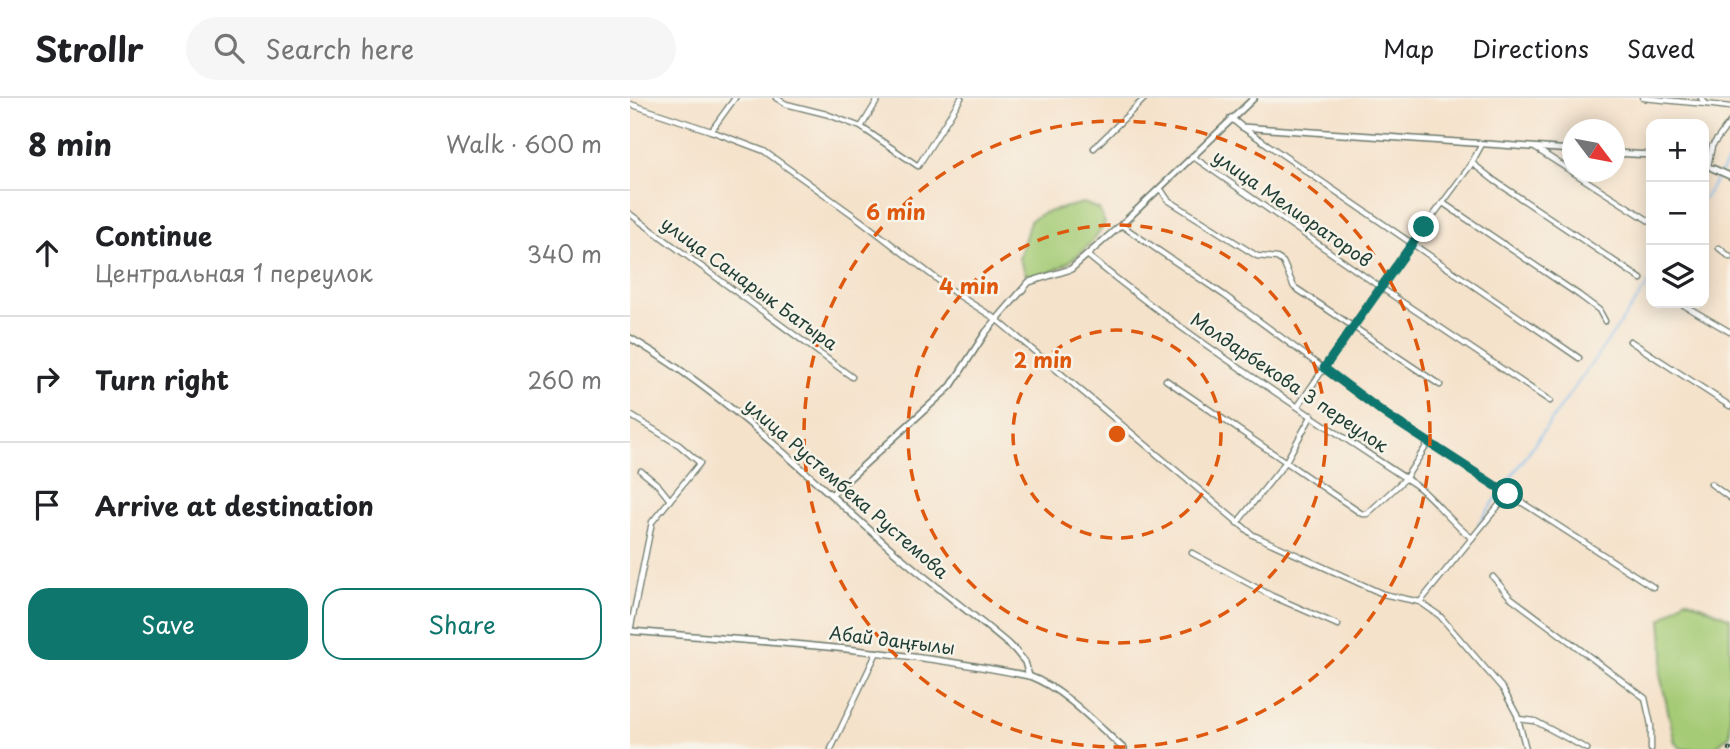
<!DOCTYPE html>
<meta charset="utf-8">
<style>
:root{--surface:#fff;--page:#f6f6f6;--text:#202124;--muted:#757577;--line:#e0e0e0;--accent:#0f766e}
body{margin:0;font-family:"Playpen Sans",sans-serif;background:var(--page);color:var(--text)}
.controls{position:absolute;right:21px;top:21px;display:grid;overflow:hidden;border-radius:14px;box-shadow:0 4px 18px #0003}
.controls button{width:63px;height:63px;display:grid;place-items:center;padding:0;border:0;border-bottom:2px solid var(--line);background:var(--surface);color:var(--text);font:35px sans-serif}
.compass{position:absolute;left:932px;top:21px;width:63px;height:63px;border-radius:50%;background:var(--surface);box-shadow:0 4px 18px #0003;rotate:122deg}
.stop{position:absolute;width:21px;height:21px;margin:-16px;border:5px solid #0f766e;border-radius:50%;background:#fff}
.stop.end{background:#0f766e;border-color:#fff;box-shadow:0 2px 7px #0008}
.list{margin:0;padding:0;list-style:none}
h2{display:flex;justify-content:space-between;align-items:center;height:91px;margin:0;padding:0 28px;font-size:30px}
h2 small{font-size:23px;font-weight:400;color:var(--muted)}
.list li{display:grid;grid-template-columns:46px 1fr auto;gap:21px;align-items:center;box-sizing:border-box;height:126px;padding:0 28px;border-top:2px solid var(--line)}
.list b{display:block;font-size:26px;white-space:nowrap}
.list p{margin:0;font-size:23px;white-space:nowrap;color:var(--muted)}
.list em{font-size:23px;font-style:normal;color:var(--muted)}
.actions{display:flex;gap:14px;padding:21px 28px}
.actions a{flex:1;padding:16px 0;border:2px solid var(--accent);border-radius:21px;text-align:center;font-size:24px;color:var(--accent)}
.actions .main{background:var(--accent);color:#fff}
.icon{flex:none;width:38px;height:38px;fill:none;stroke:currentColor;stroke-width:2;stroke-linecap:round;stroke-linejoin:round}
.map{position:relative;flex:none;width:1100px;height:651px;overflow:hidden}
header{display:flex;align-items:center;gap:42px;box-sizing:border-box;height:98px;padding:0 35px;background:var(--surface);border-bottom:2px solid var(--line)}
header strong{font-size:33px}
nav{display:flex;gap:38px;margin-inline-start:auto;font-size:24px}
.search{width:490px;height:63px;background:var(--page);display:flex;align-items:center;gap:18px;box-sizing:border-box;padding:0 24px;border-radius:38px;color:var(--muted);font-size:26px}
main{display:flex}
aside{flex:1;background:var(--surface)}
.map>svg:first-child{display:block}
.green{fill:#a5cb76;stroke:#628455;stroke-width:2}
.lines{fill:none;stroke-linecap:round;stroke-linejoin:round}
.stream{stroke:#7cbaef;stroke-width:2}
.minor-casing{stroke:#6a7769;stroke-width:7}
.tertiary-casing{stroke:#6a7769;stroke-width:8}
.minor{stroke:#fff;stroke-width:4.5}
.tertiary{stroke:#fff;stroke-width:5}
.rail-casing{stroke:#1f3d34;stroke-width:4.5}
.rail{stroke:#f7f3e8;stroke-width:2;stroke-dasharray:5;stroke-linecap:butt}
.route{stroke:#0f766e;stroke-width:9}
.ring{fill:none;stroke:#de580e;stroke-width:3.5;stroke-dasharray:12 9}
.labels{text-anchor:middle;stroke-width:5;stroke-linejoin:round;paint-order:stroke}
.street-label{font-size:18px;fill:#1f3d34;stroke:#f7f3e8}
.centre{fill:#de580e;stroke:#f7f3e8;stroke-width:3.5}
.ring-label{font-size:21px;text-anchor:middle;font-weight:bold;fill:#de580e;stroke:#f7f3e8;stroke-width:5;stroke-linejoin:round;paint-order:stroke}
</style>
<header>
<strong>Strollr</strong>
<div class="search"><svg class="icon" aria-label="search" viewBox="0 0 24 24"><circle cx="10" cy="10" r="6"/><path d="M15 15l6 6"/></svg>Search here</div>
<nav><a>Map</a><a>Directions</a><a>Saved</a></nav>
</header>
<main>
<aside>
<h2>8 min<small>Walk · 600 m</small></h2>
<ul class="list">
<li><svg class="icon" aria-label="ahead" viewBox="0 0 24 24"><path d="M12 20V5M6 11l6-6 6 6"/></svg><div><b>Continue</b><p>Центральная 1 переулок</p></div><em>340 m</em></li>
<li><svg class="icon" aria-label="right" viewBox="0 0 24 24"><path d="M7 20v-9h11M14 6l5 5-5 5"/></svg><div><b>Turn right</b></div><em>260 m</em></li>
<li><svg class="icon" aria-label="arrive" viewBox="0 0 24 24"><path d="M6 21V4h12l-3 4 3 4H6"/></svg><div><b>Arrive at destination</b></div></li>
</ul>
<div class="actions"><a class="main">Save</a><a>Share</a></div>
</aside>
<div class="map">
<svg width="1100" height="651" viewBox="0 0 1100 651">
<rect width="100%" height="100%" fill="#f7f3e8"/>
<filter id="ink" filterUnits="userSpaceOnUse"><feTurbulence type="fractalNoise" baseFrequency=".0143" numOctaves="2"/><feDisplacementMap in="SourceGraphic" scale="14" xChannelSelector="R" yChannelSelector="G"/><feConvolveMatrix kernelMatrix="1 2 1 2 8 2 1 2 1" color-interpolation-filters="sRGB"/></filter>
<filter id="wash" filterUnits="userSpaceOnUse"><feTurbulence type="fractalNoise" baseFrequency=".00686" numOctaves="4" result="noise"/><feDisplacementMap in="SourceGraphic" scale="28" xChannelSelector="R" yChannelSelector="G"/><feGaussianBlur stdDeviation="1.57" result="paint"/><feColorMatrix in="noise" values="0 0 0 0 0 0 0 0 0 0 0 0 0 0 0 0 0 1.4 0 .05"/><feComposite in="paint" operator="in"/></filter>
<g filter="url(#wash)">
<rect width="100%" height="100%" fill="#f5e2cb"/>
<!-- green -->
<g class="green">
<path d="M 453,105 L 469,111 L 475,125 C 464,148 423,184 396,176 L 389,161 L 400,123 L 413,115 Z"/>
<polygon points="1056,501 1100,520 1100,637 1083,651 1052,651 1045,645 1030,576 1034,555 1031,522"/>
</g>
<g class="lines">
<!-- stream -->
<g class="stream">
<polyline points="1074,101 1100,59"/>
<polyline points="874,389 1021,182"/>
<polyline points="848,426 871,394"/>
</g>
</g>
</g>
<g filter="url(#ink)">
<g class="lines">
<!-- minor casing -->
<g class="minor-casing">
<g id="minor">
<polyline points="146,0 156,6 196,16 231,29 249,0"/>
<polyline points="1013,0 1076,6"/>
<polyline points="1071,0 1076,6 1100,9"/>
<polyline points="0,6 81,33 134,53 230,122 325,195 366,221 623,437 753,496 790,504 810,518 873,591 887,617 896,651"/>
<polyline points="231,29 288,68 331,0"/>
<polyline points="612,29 949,260"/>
<polyline points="81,33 105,0"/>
<polyline points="464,50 515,0"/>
<polyline points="905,50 1021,124"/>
<polyline points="562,58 750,189 920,303"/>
<polyline points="842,65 865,83 1011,181"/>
<polyline points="1078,68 1082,48 1100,24"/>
<polyline points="530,90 538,102 627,158 647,160 653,164 664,189 810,287"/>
<polyline points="813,105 949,197 969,212 975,223"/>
<polyline points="0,116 222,279"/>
<polyline points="491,127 594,197 758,318 1023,489"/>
<polyline points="1089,150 1100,159"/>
<path d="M 457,157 C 559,241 673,312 784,386 C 805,400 819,424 842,440"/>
<polyline points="1050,205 1100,234"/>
<polyline points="1000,243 1100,308"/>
<polyline points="536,282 732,416 737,416 775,381 799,344"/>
<polyline points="668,308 750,189 840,68 852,46"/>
<polyline points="0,317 49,347 70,365 22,424 0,533"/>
<polyline points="11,373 28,387 40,402"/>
<polyline points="1081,386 1100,400"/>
<polyline points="607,425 655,365 682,317"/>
<polyline points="562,455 642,498 708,527"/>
<polyline points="863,479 880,499 1015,600 1021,627 1021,651"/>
<polyline points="790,504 878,396"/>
<polyline points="888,621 905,623 957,651"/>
<polyline points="201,651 247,554"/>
</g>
</g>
<!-- tertiary casing -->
<g class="tertiary-casing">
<g id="tertiary">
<polyline points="601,20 612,29 942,52"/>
<polyline points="984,55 1021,57"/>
<polyline points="1074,67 1078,68"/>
<polyline points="1082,70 1100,78"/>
<path d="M 0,240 C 97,296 177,377 260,450 C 300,485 343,516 384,551 L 395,564 L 399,578"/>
<polyline points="201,397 321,288 356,234 399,184 441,171 491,127 624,0"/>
<path d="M 0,533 C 134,544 268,551 399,578 C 433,590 467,627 494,651"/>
</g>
</g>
<!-- minor -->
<use href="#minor" class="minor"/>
<!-- tertiary -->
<use href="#tertiary" class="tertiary"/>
<!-- rail casing -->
<g class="rail-casing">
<polyline id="rail" points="1099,651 1100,651"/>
</g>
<!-- rail -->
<use href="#rail" class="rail"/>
</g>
</g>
<g class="lines" filter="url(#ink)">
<!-- route -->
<polyline class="route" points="794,129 694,270 758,318 878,396"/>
</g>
<!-- distance rings -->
<g class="ring">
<circle cx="487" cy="336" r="104"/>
<circle cx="487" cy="336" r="209"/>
<circle cx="487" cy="336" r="313"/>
</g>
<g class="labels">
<!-- street labels -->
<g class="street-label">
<text transform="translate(662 111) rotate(35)" y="6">улица Мелиораторов</text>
<text transform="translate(119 186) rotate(36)" y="6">улица Санарык Батыра</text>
<text transform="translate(659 285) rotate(34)" y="6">Молдарбекова 3 переулок</text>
<text transform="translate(216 391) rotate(41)" y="6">улица Рустембека Рустемова</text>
<text transform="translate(262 543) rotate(7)" y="6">Абай даңғылы</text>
</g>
</g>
<circle cx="487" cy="336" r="10" class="centre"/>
<g class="ring-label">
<text x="266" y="122">6 min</text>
<text x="339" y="196">4 min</text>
<text x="413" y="270">2 min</text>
</g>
</svg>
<div class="controls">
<button>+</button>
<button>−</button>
<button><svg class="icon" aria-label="layers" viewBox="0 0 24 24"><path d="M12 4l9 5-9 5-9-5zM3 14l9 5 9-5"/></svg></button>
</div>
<svg class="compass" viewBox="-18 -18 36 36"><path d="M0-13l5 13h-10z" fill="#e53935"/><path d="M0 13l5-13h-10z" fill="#757577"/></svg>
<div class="stop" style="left:878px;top:396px"></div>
<div class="stop end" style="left:794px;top:129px"></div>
</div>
</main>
